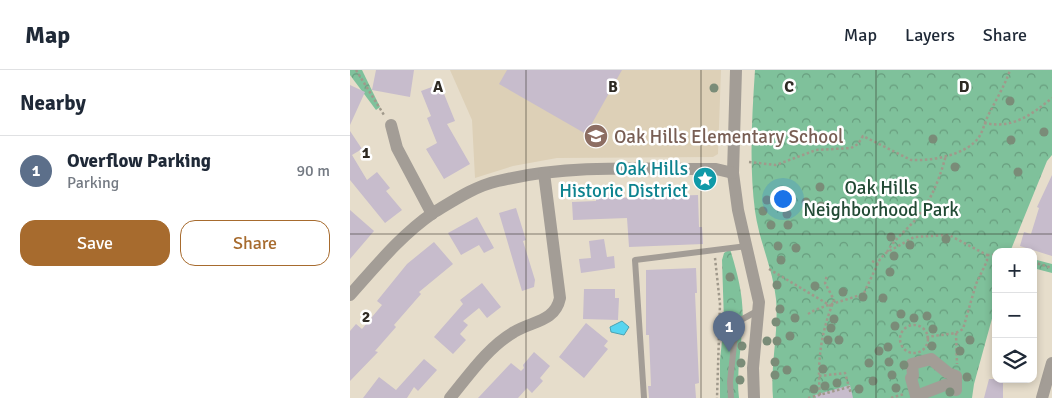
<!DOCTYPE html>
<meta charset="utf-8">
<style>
:root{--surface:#fff;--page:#f2f2f3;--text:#1f2937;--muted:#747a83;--line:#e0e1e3;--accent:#a76b2e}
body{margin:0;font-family:Signika,sans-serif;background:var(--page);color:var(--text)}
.controls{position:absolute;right:15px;bottom:15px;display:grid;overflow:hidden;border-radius:10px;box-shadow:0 2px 8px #0003}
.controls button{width:45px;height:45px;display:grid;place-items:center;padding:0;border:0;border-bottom:1px solid var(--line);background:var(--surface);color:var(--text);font:25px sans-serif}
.you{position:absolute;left:432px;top:128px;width:18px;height:18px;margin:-12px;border:4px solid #fff;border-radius:50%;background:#1a73e8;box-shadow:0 0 0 8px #1a73e833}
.badge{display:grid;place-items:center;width:32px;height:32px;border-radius:50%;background:var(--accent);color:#fff;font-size:16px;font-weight:700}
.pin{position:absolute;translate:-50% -41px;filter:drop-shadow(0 1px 2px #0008)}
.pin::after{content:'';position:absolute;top:26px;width:18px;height:15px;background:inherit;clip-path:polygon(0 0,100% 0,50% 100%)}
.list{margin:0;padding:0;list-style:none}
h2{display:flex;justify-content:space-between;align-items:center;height:65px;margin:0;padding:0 20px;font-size:21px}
h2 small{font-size:16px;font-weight:400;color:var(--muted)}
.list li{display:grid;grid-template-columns:32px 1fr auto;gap:15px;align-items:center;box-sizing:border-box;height:70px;padding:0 20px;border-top:1px solid var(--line)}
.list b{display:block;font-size:19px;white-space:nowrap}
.list p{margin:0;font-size:16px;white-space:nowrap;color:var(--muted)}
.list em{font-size:16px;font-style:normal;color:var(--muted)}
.actions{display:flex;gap:10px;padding:15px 20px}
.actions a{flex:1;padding:11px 0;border:1px solid var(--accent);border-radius:15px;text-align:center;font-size:18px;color:var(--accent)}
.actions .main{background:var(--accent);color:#fff}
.icon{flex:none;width:28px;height:28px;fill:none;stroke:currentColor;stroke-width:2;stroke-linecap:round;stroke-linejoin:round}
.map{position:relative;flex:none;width:702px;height:328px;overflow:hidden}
header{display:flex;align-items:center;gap:30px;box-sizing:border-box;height:70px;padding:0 25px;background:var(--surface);border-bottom:1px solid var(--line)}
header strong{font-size:24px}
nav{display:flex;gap:28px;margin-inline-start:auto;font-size:18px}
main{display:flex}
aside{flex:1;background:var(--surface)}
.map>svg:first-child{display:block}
.built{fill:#ddd0b7}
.forest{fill:url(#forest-crowns)}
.water{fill:url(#water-ripples);stroke:#4ba2b2}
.building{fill:#c7bccc}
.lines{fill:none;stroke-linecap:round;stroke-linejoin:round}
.path{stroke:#a0998b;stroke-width:2.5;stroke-dasharray:2.5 2.5;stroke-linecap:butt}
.lane{stroke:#a39d96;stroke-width:6}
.street{stroke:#a39d96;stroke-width:12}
.tree{fill:#7a8c78}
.grid{fill:none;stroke:#2e2a23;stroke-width:1;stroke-opacity:0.55}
.labels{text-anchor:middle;stroke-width:5;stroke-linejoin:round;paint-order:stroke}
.education-label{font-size:19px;fill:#785e54;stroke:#fff;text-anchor:start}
.culture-label{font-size:19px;fill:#0d838f;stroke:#fff;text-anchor:end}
.park-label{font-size:19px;fill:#224a35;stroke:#fff}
.grid-label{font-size:16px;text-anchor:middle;font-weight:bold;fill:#2e2a23;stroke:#fff;stroke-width:5;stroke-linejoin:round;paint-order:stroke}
</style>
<header>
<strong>Map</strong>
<nav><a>Map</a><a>Layers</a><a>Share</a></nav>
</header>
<main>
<aside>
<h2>Nearby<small></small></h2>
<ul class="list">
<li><span class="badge" style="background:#5c6f8a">1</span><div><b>Overflow Parking</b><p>Parking</p></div><em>90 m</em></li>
</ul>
<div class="actions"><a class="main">Save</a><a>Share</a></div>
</aside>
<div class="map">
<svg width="702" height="328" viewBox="0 0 702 328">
<defs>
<pattern id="forest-crowns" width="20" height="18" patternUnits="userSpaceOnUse" patternTransform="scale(1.25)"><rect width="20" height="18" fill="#7fc19b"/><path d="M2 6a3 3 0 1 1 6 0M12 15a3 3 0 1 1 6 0" fill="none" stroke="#689d7e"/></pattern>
<pattern id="water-ripples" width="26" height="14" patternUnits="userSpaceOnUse" patternTransform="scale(1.25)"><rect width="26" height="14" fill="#57d5f0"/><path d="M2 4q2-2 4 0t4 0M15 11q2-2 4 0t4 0" fill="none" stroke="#4cb7ce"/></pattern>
</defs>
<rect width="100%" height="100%" fill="#e6ddcb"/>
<!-- built -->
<polygon class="built" points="100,0 371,0 368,84 363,87 207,88 163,96 125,108 122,50"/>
<!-- forest -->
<g class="forest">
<polygon points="0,0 12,0 30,37 26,40 0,5"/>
<path d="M 405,0 L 702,0 L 702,85 L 697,91 L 660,182 L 646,182 L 646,234 L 624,314 L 622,328 L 423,328 C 420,295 429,262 426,229 C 423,199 409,171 405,141 C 399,95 402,46 405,0 Z"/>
<path d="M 380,179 C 388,205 395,231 392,259 C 391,282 386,305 389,328 L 370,328 L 370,290 L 374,252 L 372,190 L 374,183 Z"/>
<polygon points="683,189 702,194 702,203 683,198"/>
</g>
<!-- water -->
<polygon class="water" points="272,251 279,257 274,265 261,262 260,257"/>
<!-- building -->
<g class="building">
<polygon points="26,0 64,0 60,27 22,20"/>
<polygon points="157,0 272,0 236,64 149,14"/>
<polygon points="90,14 105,51 97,54 120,94 94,109 76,79 87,73 77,48 81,46 71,21"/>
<polygon points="0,15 15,22 0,55"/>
<polygon points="0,61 12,79 2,85 17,110 27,102 40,118 36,121 52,140 35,153 0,110"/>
<polygon points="702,105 702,186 670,176 674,162 681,164 689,138 687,137"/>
<polygon points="265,123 265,128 348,125 349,157 352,157 353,174 279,177 277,148 223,150 222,132 246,131 246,124"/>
<polygon points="166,138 176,170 173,171 185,210 184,217 172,221 149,143"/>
<polygon points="0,140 24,161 0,189"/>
<polygon points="127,147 144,178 134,183 129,175 111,185 98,163"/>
<polygon points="254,169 257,187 264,186 265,198 231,203 229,189 241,188 239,171"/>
<polygon points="84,172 103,194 69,222 71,224 44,255 46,257 25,281 28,282 0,311 0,261 6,254 12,259 32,235 27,231 57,194"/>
<polygon points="346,198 347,223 345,223 349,313 345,314 346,328 299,328 298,316 301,316 299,265 296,265 296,200"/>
<polygon points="132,213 151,237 137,248 129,238 113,251 118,255 110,264 116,270 103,284 84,267 113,234 110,230"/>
<polygon points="234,219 265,219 265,228 269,228 268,250 233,249"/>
<polygon points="236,253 258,271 254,276 258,279 234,308 209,287"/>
<polygon points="184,282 200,296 190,308 193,311 182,323 177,318 168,328 128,328 161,293 171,301 174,298 173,295"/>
<polygon points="74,289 87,300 68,321 64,317 57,328 13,328 29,307 46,320"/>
<polygon points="639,309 653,309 653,328 634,328"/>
<polygon points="500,315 503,328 466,328 465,325"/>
</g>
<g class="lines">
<!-- path -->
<g class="path">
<polyline points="6,0 34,45"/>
<path d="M 634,53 C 663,59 681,45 702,28"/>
<path d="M 399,92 L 426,95 L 466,80 L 501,78 L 508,74 L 513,66 L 561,90 C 582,91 617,85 629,67 C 634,59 635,50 640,42 C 647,28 655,15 660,0"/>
<path d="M 537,182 C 544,169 556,161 566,149 C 581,131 590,108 596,85"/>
<polyline points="637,185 646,185"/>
<polyline points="365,188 370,234 367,328"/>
<polyline points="522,191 528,194"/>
<polyline points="683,192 702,198"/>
<polyline points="419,199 481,236"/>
<path d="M 458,244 C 474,234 497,231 514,223 L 530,189 L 536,183 L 564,167 L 599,165 L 637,185 L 637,191 L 626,214 L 613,259 L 606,263 L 576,267"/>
<circle cx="564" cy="269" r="14"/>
<polyline points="606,263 607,294"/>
<polyline points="469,306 495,303 499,317"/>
<path d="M 470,325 C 467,290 471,263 484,230 L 475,213 L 477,205"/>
<polyline points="458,328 499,317 501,324"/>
<polyline points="541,328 554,324"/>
</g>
<!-- lane -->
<g class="lane">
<polyline points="294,328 285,190 397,176"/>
<polyline points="381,328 380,312 386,256 389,251 409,240"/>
</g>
<!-- street -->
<g class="street">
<polyline points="386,0 383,103 388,140 409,232 403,298 404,328"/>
<polyline points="41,55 47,78 82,144"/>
<path d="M 0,225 C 26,196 51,165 83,143 C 103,131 125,116 148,111 C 219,94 294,99 366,99 L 383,103"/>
<polygon points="581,289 598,303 606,306 606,320 604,316 595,315 566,326 561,308 563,306 562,294"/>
<path d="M 100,328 C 119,305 138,277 164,262 C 182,251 205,252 210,228 L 194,103"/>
<polyline points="692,328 702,293"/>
</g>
</g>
<!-- trees -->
<g class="tree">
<circle cx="364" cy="18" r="4.5"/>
<circle cx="660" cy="31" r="4.5"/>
<circle cx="694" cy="62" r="4.5"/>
<circle cx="583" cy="69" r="4.5"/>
<circle cx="661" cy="70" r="4.5"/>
<circle cx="605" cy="97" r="4.5"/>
<circle cx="668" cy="102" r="4.5"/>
<circle cx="470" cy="117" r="4.5"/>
<circle cx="417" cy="130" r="4.5"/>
<circle cx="456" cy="132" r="4.5"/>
<circle cx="471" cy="136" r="4.5"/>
<circle cx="413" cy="141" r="4.5"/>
<circle cx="437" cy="144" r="4.5"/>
<circle cx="421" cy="155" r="4.5"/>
<circle cx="438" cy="155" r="4.5"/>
<circle cx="541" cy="167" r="4.5"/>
<circle cx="596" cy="169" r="4.5"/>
<circle cx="560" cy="175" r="4.5"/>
<circle cx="428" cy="176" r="4.5"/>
<circle cx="446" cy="178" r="4.5"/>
<circle cx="544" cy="186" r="4.5"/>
<circle cx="431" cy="190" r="4.5"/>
<circle cx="540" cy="202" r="4.5"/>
<circle cx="380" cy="207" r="4.5"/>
<circle cx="427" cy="215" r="4.5"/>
<circle cx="465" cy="216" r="4.5"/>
<circle cx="493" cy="222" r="4.5"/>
<circle cx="513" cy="227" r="4.5"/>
<circle cx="533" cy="228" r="4.5"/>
<circle cx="430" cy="239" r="4.5"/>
<circle cx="551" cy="244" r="4.5"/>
<circle cx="577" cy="246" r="4.5"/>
<circle cx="445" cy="248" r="4.5"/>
<circle cx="564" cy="248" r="4.5"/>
<circle cx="484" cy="249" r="4.5"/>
<circle cx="426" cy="252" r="4.5"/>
<circle cx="545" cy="256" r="4.5"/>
<circle cx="481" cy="258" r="4.5"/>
<circle cx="583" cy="259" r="4.5"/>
<circle cx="440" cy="266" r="4.5"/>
<circle cx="478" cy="270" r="4.5"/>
<circle cx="489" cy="270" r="4.5"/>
<circle cx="620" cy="270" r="4.5"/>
<circle cx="417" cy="271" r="4.5"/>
<circle cx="427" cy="271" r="4.5"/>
<circle cx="392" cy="276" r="4.5"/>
<circle cx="582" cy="276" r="4.5"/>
<circle cx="538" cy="277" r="4.5"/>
<circle cx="529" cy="281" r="4.5"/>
<circle cx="610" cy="281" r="4.5"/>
<circle cx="425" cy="292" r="4.5"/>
<circle cx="539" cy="292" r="4.5"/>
<circle cx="391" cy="293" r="4.5"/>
<circle cx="519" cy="293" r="4.5"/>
<circle cx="554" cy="295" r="4.5"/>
<circle cx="473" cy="299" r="4.5"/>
<circle cx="437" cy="300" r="4.5"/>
<circle cx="425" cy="305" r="4.5"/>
<circle cx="542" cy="305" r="4.5"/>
<circle cx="617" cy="307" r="4.5"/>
<circle cx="390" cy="310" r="4.5"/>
<circle cx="523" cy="311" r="4.5"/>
<circle cx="487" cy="313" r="4.5"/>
<circle cx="475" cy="316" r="4.5"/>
<circle cx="546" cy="318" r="4.5"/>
<circle cx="464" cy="319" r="4.5"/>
<circle cx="509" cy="319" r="4.5"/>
<circle cx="600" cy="322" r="4.5"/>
</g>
<!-- grid -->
<path class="grid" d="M 176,0 L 176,328M 351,0 L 351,328M 526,0 L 526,328M 0,164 L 702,164"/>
<!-- icons -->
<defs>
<g id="school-disc" transform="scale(1.25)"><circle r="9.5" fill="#8d6e63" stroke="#fff"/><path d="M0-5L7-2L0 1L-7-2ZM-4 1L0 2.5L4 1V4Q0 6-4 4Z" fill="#fff"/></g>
<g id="sight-disc" transform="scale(1.25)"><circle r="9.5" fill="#0f9aa8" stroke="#fff"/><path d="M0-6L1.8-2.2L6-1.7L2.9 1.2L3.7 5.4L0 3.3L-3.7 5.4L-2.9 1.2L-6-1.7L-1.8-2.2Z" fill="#fff"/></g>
</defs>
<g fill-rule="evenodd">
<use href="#school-disc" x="246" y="66"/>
<use href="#sight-disc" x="355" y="109"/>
</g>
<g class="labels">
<!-- education labels -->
<g class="education-label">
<text x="264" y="73">Oak Hills Elementary School</text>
</g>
<!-- culture labels -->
<g class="culture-label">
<text x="338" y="105">Oak Hills<tspan x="338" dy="22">Historic District</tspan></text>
</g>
<!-- park labels -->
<g class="park-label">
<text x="531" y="124">Oak Hills<tspan x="531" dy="22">Neighborhood Park</tspan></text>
</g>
</g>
<g class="grid-label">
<text x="88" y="22">A</text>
<text x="263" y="22">B</text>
<text x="439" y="22">C</text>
<text x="614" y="22">D</text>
<text x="16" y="88">1</text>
<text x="16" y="252">2</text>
</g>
</svg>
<div class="controls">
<button>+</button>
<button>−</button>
<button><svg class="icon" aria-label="layers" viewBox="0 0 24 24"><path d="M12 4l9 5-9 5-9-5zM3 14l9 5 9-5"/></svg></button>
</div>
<div class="you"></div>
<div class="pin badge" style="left:379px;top:282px;background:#5c6f8a">1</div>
</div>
</main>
